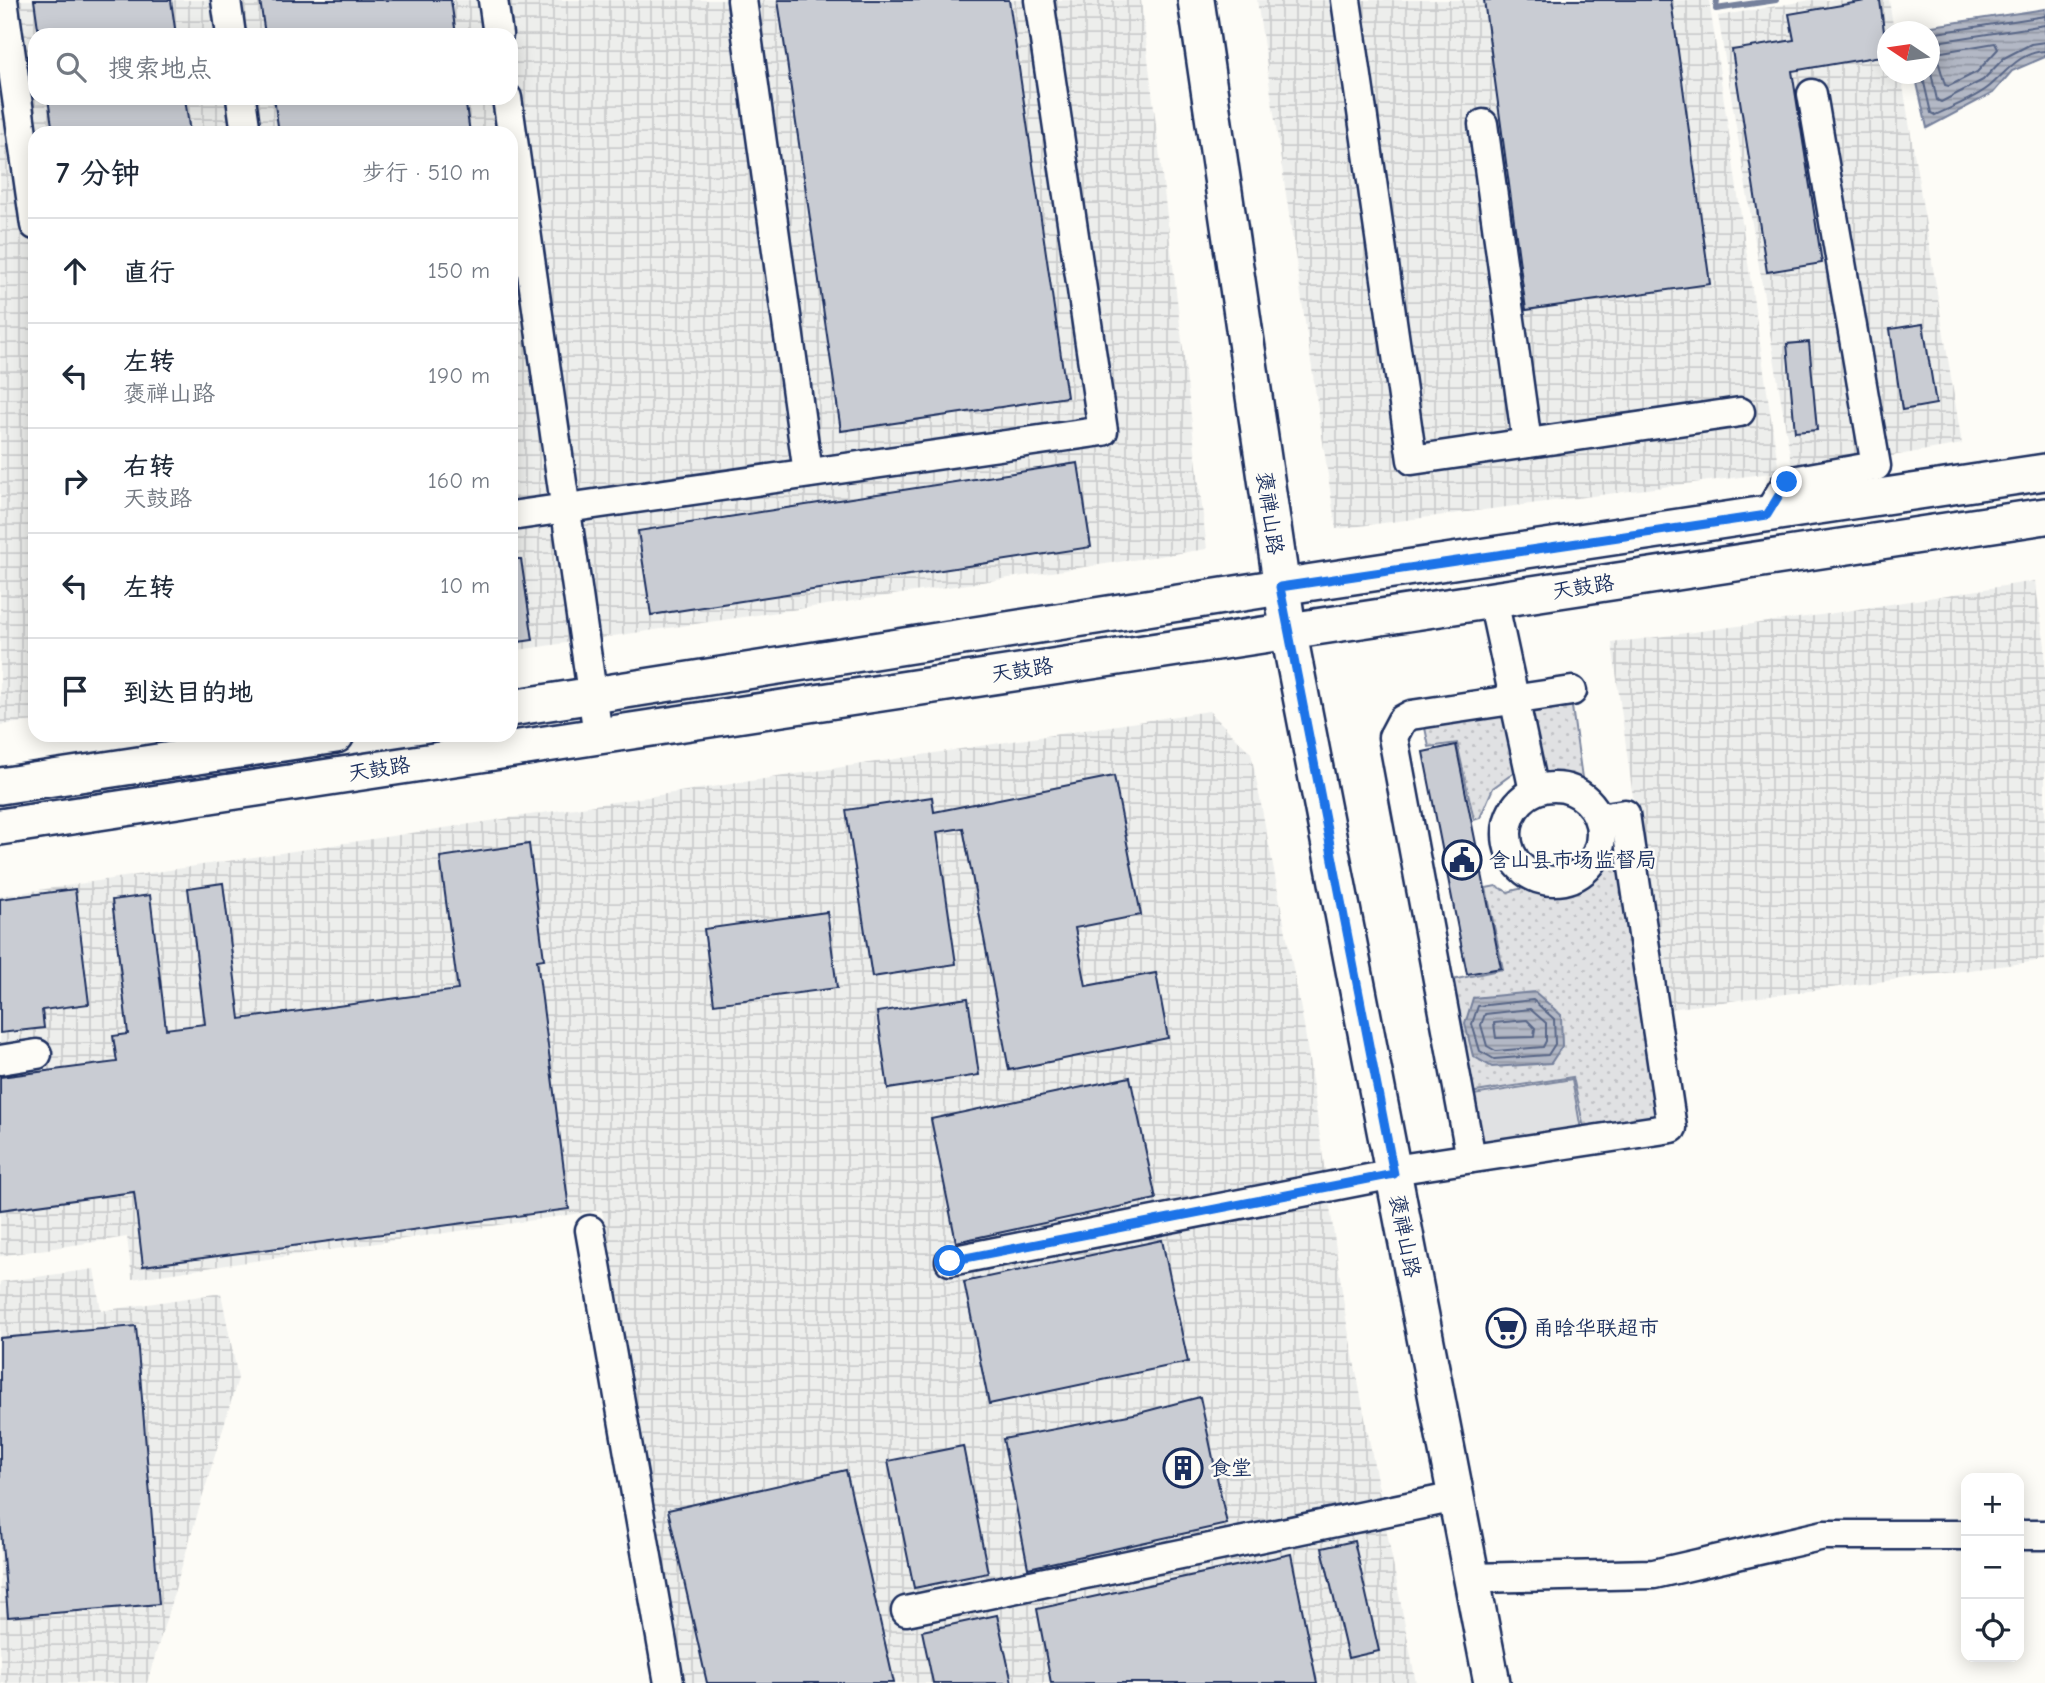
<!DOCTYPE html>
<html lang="zh">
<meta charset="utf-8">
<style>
:root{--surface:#fff;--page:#f6f6f7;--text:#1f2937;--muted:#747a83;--line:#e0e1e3}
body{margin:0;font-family:"Comic Neue","LXGW WenKai TC",sans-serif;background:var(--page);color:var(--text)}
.controls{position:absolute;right:21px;bottom:21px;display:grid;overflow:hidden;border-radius:14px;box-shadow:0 4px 18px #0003}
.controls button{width:63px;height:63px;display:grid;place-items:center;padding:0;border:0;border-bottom:2px solid var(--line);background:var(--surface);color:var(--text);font:35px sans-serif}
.compass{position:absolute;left:1877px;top:21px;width:63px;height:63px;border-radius:50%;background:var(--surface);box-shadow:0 4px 18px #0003;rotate:283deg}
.stop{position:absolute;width:21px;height:21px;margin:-16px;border:5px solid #1a73e8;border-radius:50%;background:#fff}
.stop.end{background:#1a73e8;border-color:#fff;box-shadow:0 2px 7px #0008}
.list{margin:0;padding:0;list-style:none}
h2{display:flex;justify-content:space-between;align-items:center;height:91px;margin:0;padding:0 28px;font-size:30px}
h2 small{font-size:23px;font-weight:400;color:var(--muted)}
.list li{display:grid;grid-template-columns:46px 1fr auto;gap:21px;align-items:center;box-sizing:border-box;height:105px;padding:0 28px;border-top:2px solid var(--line)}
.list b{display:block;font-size:26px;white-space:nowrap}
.list p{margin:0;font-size:23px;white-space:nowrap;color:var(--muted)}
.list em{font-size:23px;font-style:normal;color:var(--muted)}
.icon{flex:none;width:38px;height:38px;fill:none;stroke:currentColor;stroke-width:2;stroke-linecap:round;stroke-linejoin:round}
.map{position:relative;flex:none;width:2045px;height:1683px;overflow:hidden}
.search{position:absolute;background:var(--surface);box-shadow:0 4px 18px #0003;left:28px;top:28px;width:490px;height:77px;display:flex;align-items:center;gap:18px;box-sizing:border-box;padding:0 24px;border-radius:21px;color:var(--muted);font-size:26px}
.panel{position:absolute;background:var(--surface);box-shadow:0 4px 18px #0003;left:28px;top:126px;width:490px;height:616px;border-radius:21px}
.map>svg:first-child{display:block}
.industrial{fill:url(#industrial-grid);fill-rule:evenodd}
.grass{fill:url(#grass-dots);stroke:#7e88a0;stroke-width:2}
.green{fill:#e0e1e3;stroke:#7e88a0;stroke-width:2}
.water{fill:url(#water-rules);stroke:#76819c;stroke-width:2}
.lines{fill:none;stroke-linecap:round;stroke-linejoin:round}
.shore{stroke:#586687;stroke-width:2}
.stream{stroke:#76819c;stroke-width:6}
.building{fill:#c9ccd3;stroke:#1b2f5e;stroke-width:2}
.minor-casing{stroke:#1b2f5e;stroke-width:33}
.major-casing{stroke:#1b2f5e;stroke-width:40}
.minor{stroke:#fdfcf7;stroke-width:28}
.major{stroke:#fdfcf7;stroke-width:35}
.route{stroke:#1a73e8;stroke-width:9}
.labels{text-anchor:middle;stroke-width:5;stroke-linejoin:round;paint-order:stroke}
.street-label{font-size:21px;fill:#1b2f5e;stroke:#fdfcf7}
.poi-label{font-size:21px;fill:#1b2f5e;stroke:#fdfcf7;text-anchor:start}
</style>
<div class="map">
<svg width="2045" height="1683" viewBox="0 0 2045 1683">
<defs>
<pattern id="industrial-grid" width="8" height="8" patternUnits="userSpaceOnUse" patternTransform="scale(1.75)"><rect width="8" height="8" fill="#edeeec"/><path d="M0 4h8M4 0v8" fill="none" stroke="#cbcccd"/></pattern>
<pattern id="grass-dots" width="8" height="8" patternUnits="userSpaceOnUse" patternTransform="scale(1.75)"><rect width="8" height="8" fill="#e0e1e3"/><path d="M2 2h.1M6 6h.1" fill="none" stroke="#c0c1c5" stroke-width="1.8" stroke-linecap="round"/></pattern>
<pattern id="water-rules" width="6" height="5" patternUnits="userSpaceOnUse" patternTransform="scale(1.75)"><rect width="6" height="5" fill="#b3b8c5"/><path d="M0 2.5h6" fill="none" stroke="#9196a3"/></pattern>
</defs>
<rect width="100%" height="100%" fill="#fdfcf7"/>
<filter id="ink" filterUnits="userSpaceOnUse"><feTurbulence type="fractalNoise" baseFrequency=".0143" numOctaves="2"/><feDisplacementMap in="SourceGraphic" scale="14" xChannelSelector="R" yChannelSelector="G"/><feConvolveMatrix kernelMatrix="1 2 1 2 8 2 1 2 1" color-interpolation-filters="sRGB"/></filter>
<g filter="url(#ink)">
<!-- industrial -->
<g class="industrial">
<path d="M 0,0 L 1141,0 L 1207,549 L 511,651 L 511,133 L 35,133 L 35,721 L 0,725 ZM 35,35 L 511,35 L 511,98 L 35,98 Z"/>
<polygon points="1257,0 1709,0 1779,472 1336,529"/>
<polygon points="1811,0 1889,0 1894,31 1888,32 1888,74 1901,74 1962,444 1793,473 1718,16"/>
<polygon points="2035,581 2045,646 2045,960 1662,1010 1612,643 1828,614"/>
<polygon points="1209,711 1251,753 1304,1025 1346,1319 1416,1683 677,1683 602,1210 132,1279 127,1237 0,1256 0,896"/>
<polygon points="94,1269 101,1311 221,1293 238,1378 147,1683 0,1683 0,1282"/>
</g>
<!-- grass -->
<g class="grass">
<polygon points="1571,700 1583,785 1555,777 1543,778 1529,705"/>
<polygon points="1507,710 1519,769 1493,788 1480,818 1474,820 1457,743 1429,747 1424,723"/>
<path d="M 1620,839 L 1660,1119 L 1585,1133 L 1573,1077 L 1469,1093 L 1443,982 L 1503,969 L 1486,888 L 1496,886 L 1508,892 C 1526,886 1528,890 1545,891 C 1578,893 1608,873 1611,840 Z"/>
</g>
<!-- green -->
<polygon class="green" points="1572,1079 1582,1135 1483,1152 1473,1095"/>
<!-- water -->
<g class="water">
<polygon points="2045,9 2045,57 2012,71 1993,93 1927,128 1915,74 1930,74 1930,32 1912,29"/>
<polygon points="1535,992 1561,1015 1562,1046 1551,1063 1492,1067 1473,1056 1465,1024 1473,998"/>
</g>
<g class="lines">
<!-- shore -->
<g class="shore">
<polyline points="1930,34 2045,16"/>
<polyline points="1930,43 2045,25"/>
<polygon points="1995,43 1998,49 1977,72 1949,86 1945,85 1936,53"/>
<polyline points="1930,68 1937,100 1941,102 1983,80 2004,58 2031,44 2045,42"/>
<path d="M 1922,74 L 1931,113 L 1935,115 C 1952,107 1976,98 1990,86 C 2007,71 2020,52 2045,51"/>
<polygon points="1533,1000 1554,1019 1555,1044 1548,1055 1494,1059 1480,1051 1472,1024 1478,1006"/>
<polygon points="1530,1009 1546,1023 1546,1041 1543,1047 1496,1051 1487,1046 1481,1025 1485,1014"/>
<polygon points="1527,1020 1535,1028 1534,1037 1496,1038 1494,1023"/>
</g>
<!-- stream -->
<polyline class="stream" points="1717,0 1716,9 1776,0"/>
</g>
<!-- building -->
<g class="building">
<polygon points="34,0 171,0 176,35 39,35"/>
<polygon points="260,0 451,0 456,35 265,35"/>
<polygon points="778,0 1009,0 1067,397 841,431"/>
<polygon points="1484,0 1671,0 1710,284 1526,310"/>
<polygon points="1871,0 1880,0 1887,55 1792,71 1822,263 1767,272 1732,50 1794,40 1789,14"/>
<polygon points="48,98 185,98 190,133 53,133"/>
<polygon points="274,98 465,98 470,133 279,133"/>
<polygon points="1923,324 1936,404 1902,410 1890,329"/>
<polygon points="1809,342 1817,430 1795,432 1787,344"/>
<polygon points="1078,463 1091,547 651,615 638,531"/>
<polygon points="511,559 521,559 533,640 511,643"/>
<polygon points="1456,745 1501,968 1467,974 1423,752"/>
<polygon points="1114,776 1141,915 1075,928 1086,986 1156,973 1168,1038 1009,1070 963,828 937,832 956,964 872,977 846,810 932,797 934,812"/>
<polygon points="529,844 544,959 537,960 569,1209 143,1266 134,1192 0,1210 0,1077 117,1062 113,1036 128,1034 112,900 150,895 166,1029 205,1024 188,888 223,883 240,1019 458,990 440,857"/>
<polygon points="75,889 89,1004 42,1010 44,1028 0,1033 0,899"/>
<polygon points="827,912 837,988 714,1004 704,929"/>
<polygon points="968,998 979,1075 888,1089 877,1012"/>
<polygon points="1130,1077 1156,1199 956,1242 931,1119"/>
<polygon points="1162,1240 1188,1362 989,1404 964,1282"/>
<polygon points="136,1326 159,1604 8,1617 0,1518 0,1338"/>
<polygon points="1200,1397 1227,1524 1028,1568 1003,1439 1139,1413"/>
<polygon points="963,1446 988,1573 914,1588 888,1461"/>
<polygon points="846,1470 894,1683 707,1683 668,1510"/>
<polygon points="1354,1541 1379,1651 1348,1658 1322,1548"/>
<polygon points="1291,1554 1317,1683 1051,1683 1037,1609"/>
<polygon points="997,1615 1012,1683 933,1683 922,1631"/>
</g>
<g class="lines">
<!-- minor casing -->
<g class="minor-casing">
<g id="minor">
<polyline points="3,0 35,225"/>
<polyline points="226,0 231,35"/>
<polyline points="493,0 498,35"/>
<polyline points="742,0 808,473"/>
<polyline points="1346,0 1412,460 1740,412"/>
<polyline points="241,98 246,133"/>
<polyline points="507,98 598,735"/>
<polyline points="1483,124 1527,443"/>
<polyline points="1767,515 1787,482 1876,466 1812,94"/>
<polyline points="511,516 1103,431 1039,0"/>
<polyline points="1493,600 1534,791"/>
<circle cx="1554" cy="834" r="47"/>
<polyline points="0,1060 37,1054"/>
<polyline points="1471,1158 1393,737 1402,720 1411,715 1572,691"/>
<polyline points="1393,1170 1672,1128 1625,814 1599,818"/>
<polyline points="590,1230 669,1683"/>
<polyline points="950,1261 1394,1174"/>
<polyline points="2019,1535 2045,1535"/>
<polyline points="1471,1578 1654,1574 1824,1535 1966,1535"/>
<polyline points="906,1611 1456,1497"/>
</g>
</g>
<!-- major casing -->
<g class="major-casing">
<g id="major">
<polyline points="1196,0 1288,629 1492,1683"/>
<polyline points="511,708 1280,587 2045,472"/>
<polyline points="0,786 336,735"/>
<polyline points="0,827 2045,516"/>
</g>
</g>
<!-- minor -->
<use href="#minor" class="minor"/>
<!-- major -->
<use href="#major" class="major"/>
</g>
</g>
<g class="lines" filter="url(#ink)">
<!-- route -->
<polyline class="route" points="950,1261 1394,1174 1280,587 1767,515 1787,482"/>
</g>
<!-- icons -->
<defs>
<g id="civic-ring" transform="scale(2.0125)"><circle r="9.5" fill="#fdfcf7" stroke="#1b2f5e" stroke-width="1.5"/><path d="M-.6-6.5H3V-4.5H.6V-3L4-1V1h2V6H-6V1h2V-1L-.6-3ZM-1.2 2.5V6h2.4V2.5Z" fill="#1b2f5e"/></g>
<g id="supermarket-ring" transform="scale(2.0125)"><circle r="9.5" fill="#fdfcf7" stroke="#1b2f5e" stroke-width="1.5"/><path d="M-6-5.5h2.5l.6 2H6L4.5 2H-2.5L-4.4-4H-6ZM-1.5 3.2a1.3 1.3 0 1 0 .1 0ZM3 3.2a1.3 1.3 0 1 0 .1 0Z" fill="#1b2f5e"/></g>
<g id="building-ring" transform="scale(2.0125)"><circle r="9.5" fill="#fdfcf7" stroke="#1b2f5e" stroke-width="1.5"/><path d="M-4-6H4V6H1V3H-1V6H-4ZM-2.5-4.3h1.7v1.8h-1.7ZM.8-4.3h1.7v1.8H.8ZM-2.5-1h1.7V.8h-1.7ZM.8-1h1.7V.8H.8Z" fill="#1b2f5e"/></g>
</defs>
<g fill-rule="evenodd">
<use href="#civic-ring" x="1462" y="860"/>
<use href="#supermarket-ring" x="1506" y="1328"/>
<use href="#building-ring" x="1183" y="1468"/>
</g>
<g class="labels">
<!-- street labels -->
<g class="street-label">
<text transform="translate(1270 513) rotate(82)" y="7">褒禅山路</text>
<text transform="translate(1583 587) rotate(-9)" y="7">天鼓路</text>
<text transform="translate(1022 670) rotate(-9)" y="7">天鼓路</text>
<text transform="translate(379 769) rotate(-9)" y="7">天鼓路</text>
<text transform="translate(1405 1236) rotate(79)" y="7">褒禅山路</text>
</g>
<!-- poi labels -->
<g class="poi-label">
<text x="1489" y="867">含山县市场监督局</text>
<text x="1533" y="1335">甬晗华联超市</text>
<text x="1210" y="1475">食堂</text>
</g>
</g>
</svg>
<div class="controls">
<button>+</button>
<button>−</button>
<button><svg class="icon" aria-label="locate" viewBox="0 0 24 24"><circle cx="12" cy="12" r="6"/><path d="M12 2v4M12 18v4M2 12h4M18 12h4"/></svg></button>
</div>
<svg class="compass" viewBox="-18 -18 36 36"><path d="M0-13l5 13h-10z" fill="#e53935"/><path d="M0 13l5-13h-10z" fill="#747a83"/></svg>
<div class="stop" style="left:950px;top:1261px"></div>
<div class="stop end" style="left:1787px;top:482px"></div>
<div class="search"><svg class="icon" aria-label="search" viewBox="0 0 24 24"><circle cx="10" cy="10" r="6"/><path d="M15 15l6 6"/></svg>搜索地点</div>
<section class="panel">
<h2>7 分钟<small>步行 · 510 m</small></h2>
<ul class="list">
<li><svg class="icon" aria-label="ahead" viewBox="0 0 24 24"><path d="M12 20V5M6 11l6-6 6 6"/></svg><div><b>直行</b></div><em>150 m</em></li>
<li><svg class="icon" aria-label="left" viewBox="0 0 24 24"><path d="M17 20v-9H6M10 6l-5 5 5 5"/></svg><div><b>左转</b><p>褒禅山路</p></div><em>190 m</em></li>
<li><svg class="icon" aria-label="right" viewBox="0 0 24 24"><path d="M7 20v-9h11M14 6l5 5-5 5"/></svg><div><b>右转</b><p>天鼓路</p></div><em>160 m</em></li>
<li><svg class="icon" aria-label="left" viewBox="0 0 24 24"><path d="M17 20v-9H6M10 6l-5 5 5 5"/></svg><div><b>左转</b></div><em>10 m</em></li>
<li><svg class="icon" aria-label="arrive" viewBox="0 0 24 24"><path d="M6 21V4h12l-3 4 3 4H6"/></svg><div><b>到达目的地</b></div></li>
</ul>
</section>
</div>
